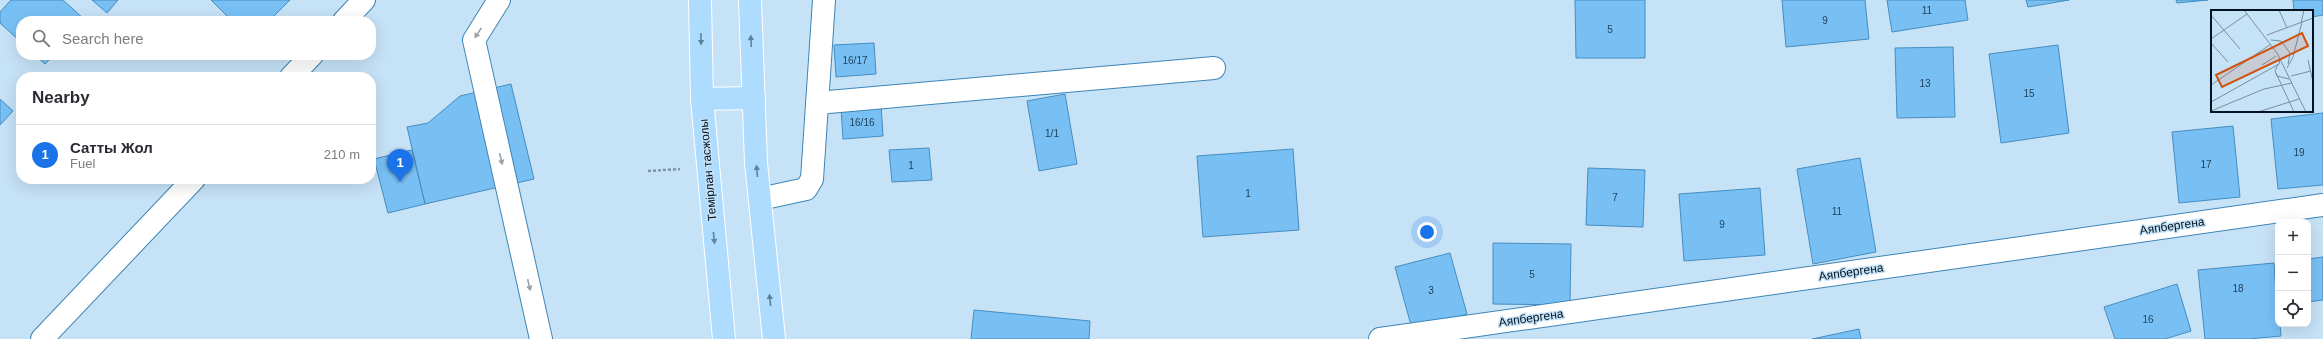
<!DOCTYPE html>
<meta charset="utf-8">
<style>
:root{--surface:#fff;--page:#f2f2f3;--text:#2b2b33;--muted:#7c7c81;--line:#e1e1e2;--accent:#1a73e8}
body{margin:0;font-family:Helvetica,sans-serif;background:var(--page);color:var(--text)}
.controls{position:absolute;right:12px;bottom:12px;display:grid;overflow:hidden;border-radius:8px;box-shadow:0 4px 16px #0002}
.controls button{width:36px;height:36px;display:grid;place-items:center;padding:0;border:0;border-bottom:1px solid var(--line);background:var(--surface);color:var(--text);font:20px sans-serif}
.you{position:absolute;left:1427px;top:232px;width:14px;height:14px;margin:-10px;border:3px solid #fff;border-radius:50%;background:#1a73e8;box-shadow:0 0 0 6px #1a73e833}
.badge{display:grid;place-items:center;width:26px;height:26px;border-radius:50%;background:var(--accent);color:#fff;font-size:13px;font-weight:700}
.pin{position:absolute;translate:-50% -33px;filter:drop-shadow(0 1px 2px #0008)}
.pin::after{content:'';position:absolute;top:21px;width:14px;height:12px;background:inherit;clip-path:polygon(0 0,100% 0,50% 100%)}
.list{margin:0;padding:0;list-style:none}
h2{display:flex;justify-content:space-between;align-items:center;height:52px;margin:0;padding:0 16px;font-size:17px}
h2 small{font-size:13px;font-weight:400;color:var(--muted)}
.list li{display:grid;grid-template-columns:26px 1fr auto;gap:12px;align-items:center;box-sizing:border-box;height:60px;padding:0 16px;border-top:1px solid var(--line)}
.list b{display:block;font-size:15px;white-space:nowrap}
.list p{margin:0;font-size:13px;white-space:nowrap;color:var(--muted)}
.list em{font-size:13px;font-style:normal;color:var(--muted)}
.icon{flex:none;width:22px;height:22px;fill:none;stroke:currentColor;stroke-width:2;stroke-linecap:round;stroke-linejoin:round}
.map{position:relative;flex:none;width:2323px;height:339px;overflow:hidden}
.search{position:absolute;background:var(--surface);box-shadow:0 4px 16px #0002;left:16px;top:16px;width:360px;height:44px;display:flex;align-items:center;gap:10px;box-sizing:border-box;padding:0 14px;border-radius:16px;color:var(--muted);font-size:15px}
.panel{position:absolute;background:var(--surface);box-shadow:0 4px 16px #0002;left:16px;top:72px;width:360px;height:112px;border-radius:16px}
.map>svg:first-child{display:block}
.building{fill:#78c0f4;stroke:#468dbf}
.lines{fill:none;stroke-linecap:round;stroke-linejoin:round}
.minor-casing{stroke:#3d85b6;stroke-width:24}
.major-casing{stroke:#fff;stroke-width:24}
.path{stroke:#7c95a8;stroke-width:2.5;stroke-dasharray:3 2;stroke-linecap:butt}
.minor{stroke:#fff;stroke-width:22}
.major{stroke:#addcfe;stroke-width:22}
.oneway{fill:#99a1a7}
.oneway2{fill:#5f829b}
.labels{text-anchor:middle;stroke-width:3;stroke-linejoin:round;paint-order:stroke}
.number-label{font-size:10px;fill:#1e3e56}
.street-label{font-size:12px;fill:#001322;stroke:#c6e2f7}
.inset-road{fill:none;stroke:#778fa2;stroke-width:1}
.view{fill:#d1520e;fill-opacity:0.15;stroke:#d1520e;stroke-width:2}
.inset-edge{fill:none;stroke:#001322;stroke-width:2}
</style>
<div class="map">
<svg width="2323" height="339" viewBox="0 0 2323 339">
<rect width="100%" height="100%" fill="#c6e2f7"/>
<!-- building -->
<g class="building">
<polygon points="11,0 63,0 85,20 21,21 21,42 0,23 0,12"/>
<polygon points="92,0 118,0 107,13"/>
<polygon points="211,0 290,0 269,21 232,21"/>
<polygon points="1575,0 1645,0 1645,58 1576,58"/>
<polygon points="1782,0 1865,0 1869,39 1786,47"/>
<polygon points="1887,0 1965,0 1968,20 1892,32"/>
<polygon points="2026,0 2069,0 2028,7"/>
<polygon points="2176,0 2208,0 2177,3"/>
<polygon points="2293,0 2323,0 2323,15 2312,17 2312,11 2294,11"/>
<polygon points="874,43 876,74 836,77 834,45"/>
<polygon points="2058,45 2069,133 2001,143 1989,54"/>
<polygon points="1953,47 1955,117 1897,118 1895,48"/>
<polygon points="35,55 54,55 45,64"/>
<polygon points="511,84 534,179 425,204 407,127 428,123 460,96"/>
<polygon points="1065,94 1077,164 1039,171 1027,101"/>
<polygon points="0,99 13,111 0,125"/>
<polygon points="881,104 883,136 843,139 841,107"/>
<polygon points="2323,113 2323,185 2278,189 2271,119"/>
<polygon points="2233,126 2240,197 2179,203 2172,132"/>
<polygon points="929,148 932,180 892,182 889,150"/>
<polygon points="1293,149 1299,230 1203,237 1197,156"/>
<polygon points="412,150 425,204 388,213 374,159"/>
<polygon points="1860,158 1876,252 1813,264 1797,169"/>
<polygon points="1588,168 1645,170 1643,227 1586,225"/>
<polygon points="1760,188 1765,255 1684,261 1679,194"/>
<polygon points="1493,243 1571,244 1570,305 1493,304"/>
<polygon points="1450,253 1467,314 1412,329 1395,267"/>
<polygon points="2323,257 2323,300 2308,302 2308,259"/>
<polygon points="2274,263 2278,324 2280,324 2281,336 2248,339 2205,339 2198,270"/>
<polygon points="2177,284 2191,331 2165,339 2115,339 2104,307"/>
<polygon points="974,310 1090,321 1089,339 971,339"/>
<polygon points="1859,329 1861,339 1812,339"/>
</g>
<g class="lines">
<!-- minor casing -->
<g class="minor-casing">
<g id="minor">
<polyline points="499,0 474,40 541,339"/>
<polyline points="344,21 364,0"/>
<polyline points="291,77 312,55"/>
<polyline points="817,103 1214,68"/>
<polyline points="760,199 806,189 812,179 824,0"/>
<polyline points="42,339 194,179"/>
<polyline points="1380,339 2323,205"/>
</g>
</g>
<!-- major casing -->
<g class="major-casing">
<g id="major">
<polyline points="700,0 702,99 724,339"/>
<polyline points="750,0 756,163 774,339"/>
<polyline points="702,99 754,98"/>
</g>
</g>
<!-- path -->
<polyline class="path" points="648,171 680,169"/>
<!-- minor -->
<use href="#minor" class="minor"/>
<!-- major -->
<use href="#major" class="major"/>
</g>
<!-- one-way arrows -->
<defs><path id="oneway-solid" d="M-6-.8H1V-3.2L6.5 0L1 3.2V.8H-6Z"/></defs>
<g class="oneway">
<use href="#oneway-solid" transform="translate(478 33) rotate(123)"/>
<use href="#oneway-solid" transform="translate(501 159) rotate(77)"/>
<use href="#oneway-solid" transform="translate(529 285) rotate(77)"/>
</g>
<g class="oneway2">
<use href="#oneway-solid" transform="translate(701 39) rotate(89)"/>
<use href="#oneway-solid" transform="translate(751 41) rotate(-93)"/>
<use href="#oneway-solid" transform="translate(757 171) rotate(-95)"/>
<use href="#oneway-solid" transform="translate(714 238) rotate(84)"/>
<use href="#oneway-solid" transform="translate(770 300) rotate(-96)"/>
</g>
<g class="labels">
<!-- number labels -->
<g class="number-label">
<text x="1927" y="14">11</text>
<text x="1825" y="24">9</text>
<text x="1610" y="33">5</text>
<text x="855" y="64">16/17</text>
<text x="1925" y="87">13</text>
<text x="2029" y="97">15</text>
<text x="862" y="126">16/16</text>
<text x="1052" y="137">1/1</text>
<text x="2299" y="156">19</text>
<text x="2206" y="168">17</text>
<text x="911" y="169">1</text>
<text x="1248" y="197">1</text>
<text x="1615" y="201">7</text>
<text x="1837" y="215">11</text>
<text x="1722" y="228">9</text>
<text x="1532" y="278">5</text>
<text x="2238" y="292">18</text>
<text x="1431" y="294">3</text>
<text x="2148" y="323">16</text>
</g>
<!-- street labels -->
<g class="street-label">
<text transform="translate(708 170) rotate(-95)" y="4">Темірлан тасжолы</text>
<text transform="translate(2172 226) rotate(-8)" y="4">Аяпбергена</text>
<text transform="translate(1851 272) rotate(-8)" y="4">Аяпбергена</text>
<text transform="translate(1531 318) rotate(-8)" y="4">Аяпбергена</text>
</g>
</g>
<!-- overview -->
<g transform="translate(2211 10)">
<rect width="102" height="102" fill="#c6e2f7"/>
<path class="inset-road" d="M 33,0 L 66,43 L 95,102M 68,0 L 76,18M 0,5 L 29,39M 90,13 L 93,0M 56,25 L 102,8M 0,29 L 36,4M 60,30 L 70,31 L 79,43 L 77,54M 0,33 L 17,52M 97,50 L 102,72M 67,54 L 64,61 L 66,66 L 78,69M 51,55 L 65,46M 76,58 L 82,47 L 91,12M 65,63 L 83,102M 80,66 L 100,61M 0,75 L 60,34M 0,92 L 68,54 L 69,49M 0,101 L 53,79 L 81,73M 47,102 L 88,89"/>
<path class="view" d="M 91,23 L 97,36 L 11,77 L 5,65 Z"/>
<rect width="102" height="102" class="inset-edge"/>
</g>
</svg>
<div class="controls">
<button>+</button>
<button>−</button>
<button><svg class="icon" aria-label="locate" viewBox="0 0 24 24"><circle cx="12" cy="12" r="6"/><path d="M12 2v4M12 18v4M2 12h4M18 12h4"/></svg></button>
</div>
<div class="you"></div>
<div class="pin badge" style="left:400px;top:182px">1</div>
<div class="search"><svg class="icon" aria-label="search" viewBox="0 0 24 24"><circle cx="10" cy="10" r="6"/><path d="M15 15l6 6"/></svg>Search here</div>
<section class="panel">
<h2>Nearby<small></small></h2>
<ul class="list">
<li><span class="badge">1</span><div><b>Сатты Жол</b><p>Fuel</p></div><em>210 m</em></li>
</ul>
</section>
</div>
